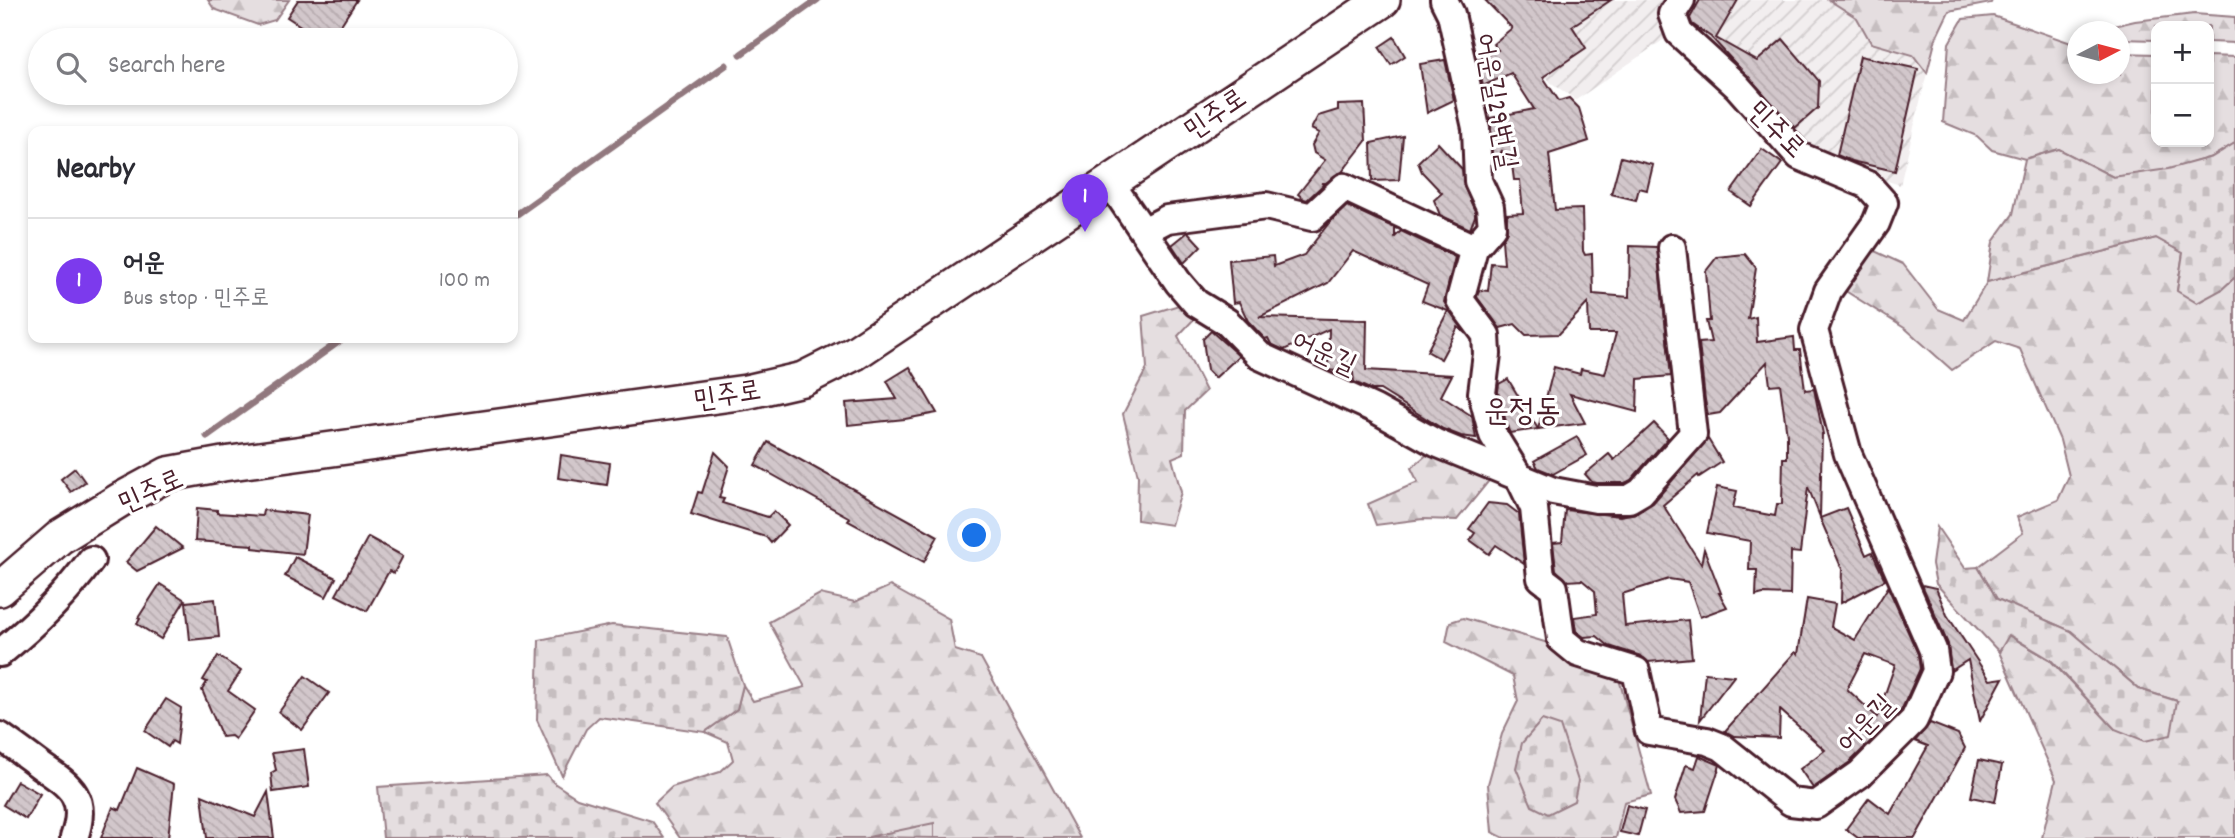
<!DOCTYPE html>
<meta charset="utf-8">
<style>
:root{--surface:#fff;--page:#f7f7f7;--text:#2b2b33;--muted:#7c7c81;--line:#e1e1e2;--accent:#7c3aed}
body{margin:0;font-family:Dekko,"Poor Story",sans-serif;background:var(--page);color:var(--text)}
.controls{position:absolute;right:21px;top:21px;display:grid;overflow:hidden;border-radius:14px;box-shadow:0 4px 10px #0003}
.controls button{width:63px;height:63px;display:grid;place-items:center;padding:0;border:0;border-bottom:2px solid var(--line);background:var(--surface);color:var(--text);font:35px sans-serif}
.compass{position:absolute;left:2067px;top:21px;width:63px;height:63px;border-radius:50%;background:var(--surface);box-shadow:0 4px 10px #0003;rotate:84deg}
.you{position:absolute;left:975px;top:536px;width:24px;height:24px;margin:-18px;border:5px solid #fff;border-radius:50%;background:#1a73e8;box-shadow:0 0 0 10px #1a73e833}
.badge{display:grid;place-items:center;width:46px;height:46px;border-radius:50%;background:var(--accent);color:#fff;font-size:23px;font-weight:700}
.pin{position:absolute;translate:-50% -58px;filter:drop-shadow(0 2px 4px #0008)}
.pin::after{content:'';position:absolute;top:37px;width:24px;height:21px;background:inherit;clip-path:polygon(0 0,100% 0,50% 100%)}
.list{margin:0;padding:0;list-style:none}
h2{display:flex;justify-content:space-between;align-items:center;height:91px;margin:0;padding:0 28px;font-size:30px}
h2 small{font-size:23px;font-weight:400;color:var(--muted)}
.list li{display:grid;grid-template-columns:46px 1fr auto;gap:21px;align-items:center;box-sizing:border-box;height:126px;padding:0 28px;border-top:2px solid var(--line)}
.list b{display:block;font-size:26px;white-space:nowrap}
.list p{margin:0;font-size:23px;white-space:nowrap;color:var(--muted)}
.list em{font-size:23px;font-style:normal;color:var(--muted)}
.icon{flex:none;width:38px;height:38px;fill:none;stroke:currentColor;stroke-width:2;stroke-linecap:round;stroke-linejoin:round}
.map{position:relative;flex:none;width:2235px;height:838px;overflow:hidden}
.search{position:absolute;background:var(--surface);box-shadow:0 4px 10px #0003;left:28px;top:28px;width:490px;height:77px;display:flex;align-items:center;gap:18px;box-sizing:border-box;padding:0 24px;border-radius:38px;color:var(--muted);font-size:26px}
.panel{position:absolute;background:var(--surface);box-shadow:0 4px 10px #0003;left:28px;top:126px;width:490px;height:217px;border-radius:14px}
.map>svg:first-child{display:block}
.industrial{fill:url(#industrial-furrows)}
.forest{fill:url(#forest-firs);stroke:#987e86;stroke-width:2}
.cemetery{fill:url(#cemetery-stones);stroke:#987e86;stroke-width:2}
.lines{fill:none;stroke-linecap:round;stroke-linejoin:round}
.stream{stroke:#91787e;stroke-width:7}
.building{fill:url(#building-back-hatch);stroke:#4a1f2b;stroke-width:2;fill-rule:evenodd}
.minor-casing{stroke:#4a1f2b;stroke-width:32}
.major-casing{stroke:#4a1f2b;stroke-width:38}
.minor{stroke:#fff;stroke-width:26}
.major{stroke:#fff;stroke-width:33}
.labels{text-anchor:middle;stroke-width:6;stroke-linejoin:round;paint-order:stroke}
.street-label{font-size:28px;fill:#4a1f2b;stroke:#fff}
.quarter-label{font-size:32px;fill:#4a1f2b;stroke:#fff}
</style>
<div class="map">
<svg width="2235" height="838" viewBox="0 0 2235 838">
<defs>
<pattern id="industrial-furrows" width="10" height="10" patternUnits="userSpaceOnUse" patternTransform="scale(1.75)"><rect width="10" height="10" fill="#f2eeef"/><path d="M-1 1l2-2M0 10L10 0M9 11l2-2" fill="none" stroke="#d1cccd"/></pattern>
<pattern id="forest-firs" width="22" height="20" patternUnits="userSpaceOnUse" patternTransform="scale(1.75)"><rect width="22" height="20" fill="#e5dee0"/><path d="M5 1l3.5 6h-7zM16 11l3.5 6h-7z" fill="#c6bec0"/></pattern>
<pattern id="cemetery-stones" width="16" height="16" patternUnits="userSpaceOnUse" patternTransform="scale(1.75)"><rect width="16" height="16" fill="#e5dee0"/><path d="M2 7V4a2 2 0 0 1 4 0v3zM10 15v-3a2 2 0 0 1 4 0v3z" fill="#c6bec0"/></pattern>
<pattern id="building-back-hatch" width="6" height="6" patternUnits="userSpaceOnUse" patternTransform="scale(1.75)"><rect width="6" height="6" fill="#d2c7cb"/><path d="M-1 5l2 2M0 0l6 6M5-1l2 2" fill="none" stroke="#b6aaae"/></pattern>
</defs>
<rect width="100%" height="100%" fill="#fff"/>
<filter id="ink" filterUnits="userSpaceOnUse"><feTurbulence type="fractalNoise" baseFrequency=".0143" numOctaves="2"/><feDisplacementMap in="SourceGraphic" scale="14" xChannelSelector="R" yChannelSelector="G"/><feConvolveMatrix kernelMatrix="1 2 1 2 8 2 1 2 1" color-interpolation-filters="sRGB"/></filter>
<g filter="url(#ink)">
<!-- industrial -->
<g class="industrial">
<polygon points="1484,0 1672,0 1663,12 1666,38 1576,100 1550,82 1524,43"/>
<polygon points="1691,0 1829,0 1857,18 1872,43 1913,55 1927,73 1900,185 1828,162 1804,149 1684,28"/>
</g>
<!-- forest -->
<g class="forest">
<polygon points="208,0 289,0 275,20 258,25 214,9"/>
<polygon points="1829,0 1992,0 1991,3 1949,11 1936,38 1927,73 1913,55 1871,43 1857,18"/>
<polygon points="2194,14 2235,17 2235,43 2209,42 2209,26 2156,26 2156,40 2120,39 2120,32 2099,31 2100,29 2135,21"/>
<polygon points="1993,16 2077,45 2078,74 2120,74 2120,53 2156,54 2156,142 2209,142 2209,56 2235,57 2235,143 2212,157 2168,170 2113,177 2059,149 2025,159 1992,150 1977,136 1943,122 1949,43 1963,19"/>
<polygon points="2156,238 2183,253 2177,290 2221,290 2235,277 2235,838 2042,838 2056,780 1999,652 2008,635 2050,660 2115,729 2177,701 2139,689 2071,631 1997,599 1978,567 2023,533 2017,517 2058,500 2069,476 2060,440 2020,349 1996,341 1952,370 1906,329 1836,285 1868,248 1903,264 1938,309 1964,320 1987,282"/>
<polygon points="1182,304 1198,315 1178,336 1206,391 1185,411 1184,453 1172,458 1181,492 1171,525 1137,520 1138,476 1123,414 1147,368 1143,316"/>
<polygon points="1429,453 1492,477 1457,520 1423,519 1376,525 1368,504 1418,482 1411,468"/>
<polygon points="890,586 949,619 955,650 981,658 1080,838 934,838 934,824 868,838 680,838 655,803 672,787 720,772 733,760 728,742 705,732 737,709 743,685 753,701 805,687 769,622 820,594 855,602"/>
<polygon points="1463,618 1555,645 1619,679 1651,795 1624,802 1616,838 1504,838 1492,832 1488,784 1502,734 1518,701 1513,676 1446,642 1450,622"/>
</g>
<!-- cemetery -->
<g class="cemetery">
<polygon points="2235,143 2235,277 2221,290 2197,303 2177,291 2183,253 2156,238 1987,282 1993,242 2013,214 2025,159 2059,149 2113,177 2168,169 2212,157"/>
<polygon points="1937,527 1965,568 1978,567 1997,599 2071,631 2139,689 2177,701 2171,735 2145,741 2115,729 2051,660 2009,635 1999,652 1936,584 1932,564"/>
<polygon points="612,625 727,637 743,685 737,709 705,732 599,717 586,729 562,776 537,720 539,640"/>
<polygon points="1542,720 1560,726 1578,781 1574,801 1548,814 1532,806 1516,768 1522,743"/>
<polygon points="547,775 554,783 577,798 652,821 664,838 383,838 378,787"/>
<polygon points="934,823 934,838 868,837"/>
</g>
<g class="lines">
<!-- stream -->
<g class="stream">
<polyline points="741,54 817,0"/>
<polyline points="513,217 726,65"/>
<polyline points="207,436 344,338"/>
</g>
</g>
<!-- building -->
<g class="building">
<polygon points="298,0 357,0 331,40 322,40 287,17"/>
<polygon points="1485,0 1611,0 1572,26 1586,48 1543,77 1559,101 1569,98 1579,108 1589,141 1549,154 1555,210 1582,209 1583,251 1585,255 1592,254 1593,294 1629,297 1630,246 1657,247 1671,376 1638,379 1637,412 1570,394 1585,423 1538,429 1554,367 1580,374 1581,369 1605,374 1616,333 1589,333 1588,303 1559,334 1526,335 1515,324 1500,328 1477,297 1479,290 1488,291 1491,263 1504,264 1502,240 1507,231 1507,214 1523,213 1520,180 1514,180 1511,157 1502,159 1502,150 1493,171 1490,118 1534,109 1511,73 1483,86 1477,60 1498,50 1493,44 1512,28"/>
<polygon points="1700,0 1738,0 1716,38 1757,61 1783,39 1819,81 1818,108 1795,128 1711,37 1692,24 1690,18"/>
<polygon points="1394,37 1405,56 1391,65 1379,47"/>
<polygon points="1860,56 1918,69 1895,171 1851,161 1837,155"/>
<polygon points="1445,60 1454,100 1427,113 1420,64"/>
<polygon points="1364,104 1366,141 1342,172 1326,183 1321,183 1324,184 1307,200 1304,199 1298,194 1325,160 1314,153 1312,145 1319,133 1311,129 1318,116 1338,110 1338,105"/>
<polygon points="1403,136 1399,180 1372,181 1371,143"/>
<polygon points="1438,143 1462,169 1464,187 1475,211 1475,216 1470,229 1440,215 1434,200 1442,193 1422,172 1418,162"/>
<polygon points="1762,149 1782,163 1751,206 1731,192"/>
<polygon points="1621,157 1653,165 1647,190 1639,188 1636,200 1611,194"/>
<polygon points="1347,206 1395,228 1395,237 1401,231 1455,257 1444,302 1466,334 1458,327 1441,359 1427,351 1448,311 1422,301 1428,285 1353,251 1328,283 1259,317 1367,320 1366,370 1452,375 1441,396 1472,416 1476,438 1461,436 1443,429 1380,390 1372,390 1354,382 1353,373 1328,370 1329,329 1284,350 1271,344 1268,338 1265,339 1248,321 1239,302 1233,303 1229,260 1273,256 1274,266 1304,255 1329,223"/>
<polygon points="1188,232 1201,246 1184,263 1172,245"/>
<polygon points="1745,254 1756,268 1748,319 1756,317 1757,342 1794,337 1795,350 1800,350 1805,390 1814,389 1823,434 1822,434 1820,517 1808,487 1800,553 1791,552 1790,595 1763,594 1756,596 1757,570 1749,570 1750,541 1707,533 1717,487 1737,491 1733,508 1775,516 1777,504 1782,504 1783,458 1787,458 1787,435 1780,384 1770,385 1767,362 1720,413 1708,415 1705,400 1699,343 1711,342 1706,321 1710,321 1706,271 1717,257"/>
<polygon points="1211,331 1239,356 1215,378 1207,370 1203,339"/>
<polygon points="910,367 937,413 905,419 848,425 846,403 897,399 887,381"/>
<polygon points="1508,379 1538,429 1510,433 1508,429 1498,392 1499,384"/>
<polygon points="1654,423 1668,438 1631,480 1625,483 1597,483 1592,482 1585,474 1609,454 1614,460"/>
<polygon points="1577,437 1587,455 1553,474 1538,468 1534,461"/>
<polygon points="1708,439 1722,462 1699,477 1698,475 1663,505 1701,564 1704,549 1721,593 1719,593 1727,607 1700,617 1688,582 1669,579 1622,594 1625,626 1688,620 1692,658 1648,662 1641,656 1609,646 1597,636 1584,637 1576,631 1574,617 1597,614 1595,591 1582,580 1567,581 1556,570 1553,543 1562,542 1565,510 1620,516 1637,513 1653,503"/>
<polygon points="768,442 938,536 924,562 848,521 850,518 755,465"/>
<polygon points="715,452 729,466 719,498 724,499 722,503 768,517 774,511 788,525 771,543 766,537 691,514 698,492 702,493"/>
<polygon points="561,455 610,463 607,485 558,478"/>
<polygon points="75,468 85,482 71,492 61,479"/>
<polygon points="1488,503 1507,505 1519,514 1524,564 1496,545 1489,554 1470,540 1475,533 1469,529"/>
<polygon points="197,508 217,510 217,513 262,516 263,510 308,515 303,554 253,548 253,545 195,541"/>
<polygon points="1846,508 1866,555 1872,552 1885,580 1841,603 1842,569 1820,518"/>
<polygon points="156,526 183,548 137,571 126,562"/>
<polygon points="368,537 403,556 394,573 389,571 367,611 336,595"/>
<polygon points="295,557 336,578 326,597 285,576"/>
<polygon points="160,584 185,600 161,639 137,624 140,619 138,618"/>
<polygon points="1922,585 1936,588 1947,615 1990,680 2003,678 1980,721 1968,660 1951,671 1948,644"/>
<path d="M 1888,587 L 1918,654 L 1920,669 L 1901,711 L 1850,762 L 1813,788 L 1800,769 L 1825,750 L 1780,710 L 1779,738 L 1734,736 L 1725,731 L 1795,652 L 1798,654 L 1807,599 L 1835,604 L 1831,627 L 1855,640 ZM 1865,654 L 1895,665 L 1877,717 L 1847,689 Z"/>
<polygon points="215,599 219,637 190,640 186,602"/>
<polygon points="218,656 241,671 228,691 255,710 235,739 231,736 222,737 202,690 207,682 203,680"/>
<polygon points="1705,673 1734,676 1700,720"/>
<polygon points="305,676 329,693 302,730 279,712"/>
<polygon points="166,699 181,708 177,744 172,741 168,747 145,731"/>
<polygon points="1930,723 1958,734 1965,748 1915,838 1858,838 1846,829 1869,798 1890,814 1928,746 1915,741"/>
<polygon points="304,749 309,787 273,792 271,773 276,770 272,753"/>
<polygon points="1699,756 1720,765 1705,811 1681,813 1675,800 1686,765 1695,768"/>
<polygon points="1979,760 2002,765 1995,802 1971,797"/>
<polygon points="137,768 174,784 168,838 101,838 113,807 120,810"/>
<polygon points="17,781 40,794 26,819 3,805"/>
<polygon points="268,792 274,838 207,838 202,795 255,817"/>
<polygon points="1627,805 1645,810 1638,836 1620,832"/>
</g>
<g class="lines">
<!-- minor casing -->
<g class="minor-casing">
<g id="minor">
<polyline points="1444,0 1451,14 1476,128 1478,181 1490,207 1492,227 1474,248 1460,300 1486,335 1487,354 1482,393 1493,435 1519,477 1534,508 1541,578 1554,588 1561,639 1578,653 1636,671 1649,731 1707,741 1722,747 1791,802 1816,805 1860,774 1914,720 1936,671 1933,650 1848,454 1814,330 1828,291 1876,223 1884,203 1868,185 1799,156 1737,86 1679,33 1672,14 1681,0"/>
<polyline points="1109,181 1178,282 1196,303 1227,322 1260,356 1375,409 1436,443 1553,491 1596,499 1629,499 1641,492 1693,434 1672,248"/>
<polyline points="1144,231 1167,219 1266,206 1312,217 1344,187 1474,248"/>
<path d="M 0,653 C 35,625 65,596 91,560"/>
<path d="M 0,736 C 14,746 28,756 41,766 C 72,787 88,798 74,838"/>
</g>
</g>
<!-- major casing -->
<g class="major-casing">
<polyline id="major" points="0,589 60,537 120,500 168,474 223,464 746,392 803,379 855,353 1383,0"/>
</g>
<!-- minor -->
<use href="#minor" class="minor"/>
<!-- major -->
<use href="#major" class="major"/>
</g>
</g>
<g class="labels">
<!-- street labels -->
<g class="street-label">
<text transform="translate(1498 101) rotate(80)" y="10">어운길29번길</text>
<text transform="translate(1214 112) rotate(-34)" y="10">민주로</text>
<text transform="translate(1778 128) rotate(45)" y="10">민주로</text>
<text transform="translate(1325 351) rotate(25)" y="10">어운길</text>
<text transform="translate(727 393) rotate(-9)" y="10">민주로</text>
<text transform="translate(150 489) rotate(-24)" y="10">민주로</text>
<text transform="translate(1864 722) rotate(-46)" y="10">어운길</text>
</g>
<!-- quarter labels -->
<g class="quarter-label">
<text x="1522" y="420">운정동</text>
</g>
</g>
</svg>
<div class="controls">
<button>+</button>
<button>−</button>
</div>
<svg class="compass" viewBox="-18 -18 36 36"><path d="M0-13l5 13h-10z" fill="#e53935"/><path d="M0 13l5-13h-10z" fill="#7c7c81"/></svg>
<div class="you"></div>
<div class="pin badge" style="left:1085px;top:232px">1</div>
<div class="search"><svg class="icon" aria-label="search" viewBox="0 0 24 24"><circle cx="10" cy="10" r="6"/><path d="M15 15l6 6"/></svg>Search here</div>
<section class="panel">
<h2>Nearby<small></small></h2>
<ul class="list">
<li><span class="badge">1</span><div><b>어운</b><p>Bus stop · 민주로</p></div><em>100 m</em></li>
</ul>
</section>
</div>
